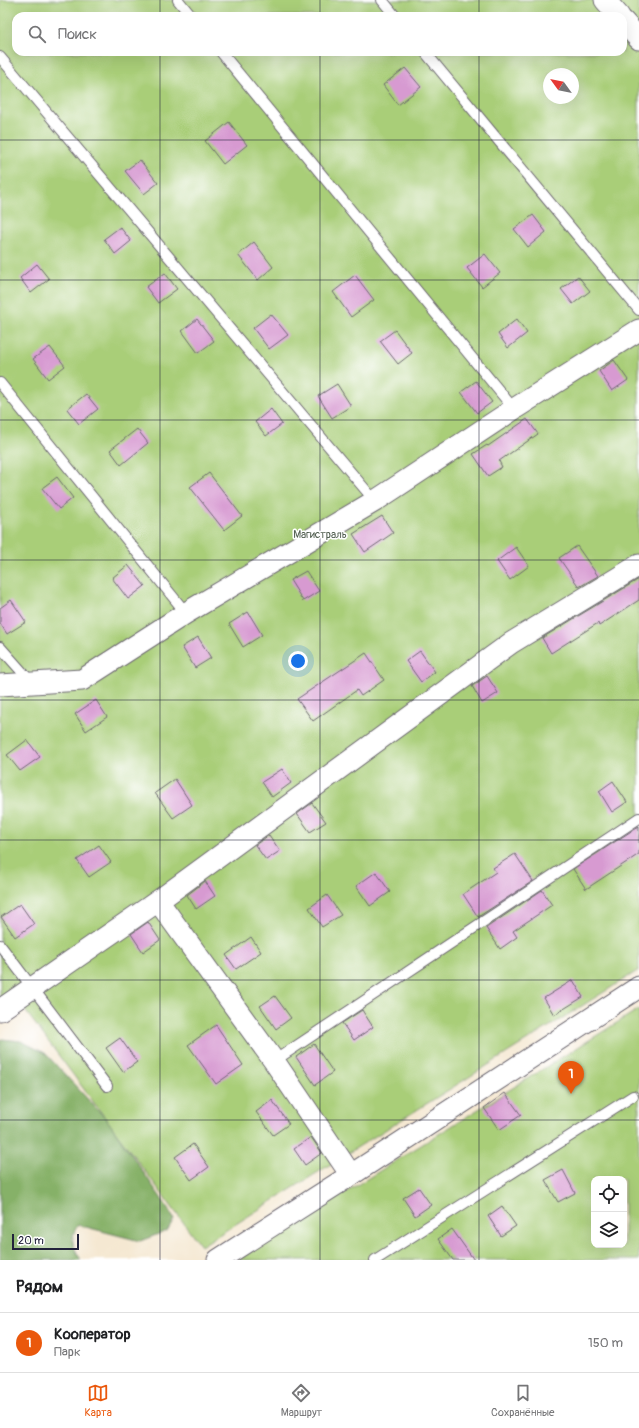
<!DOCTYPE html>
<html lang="ru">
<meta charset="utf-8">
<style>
:root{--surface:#fff;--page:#f2f2f2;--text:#202124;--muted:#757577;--line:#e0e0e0;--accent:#ea580c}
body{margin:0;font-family:Pangolin,sans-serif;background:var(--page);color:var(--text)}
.controls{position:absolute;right:12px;bottom:12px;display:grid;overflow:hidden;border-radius:8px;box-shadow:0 4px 16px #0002}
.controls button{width:36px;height:36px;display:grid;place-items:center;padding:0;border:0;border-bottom:1px solid var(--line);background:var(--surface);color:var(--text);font:20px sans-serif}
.compass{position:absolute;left:543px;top:68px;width:36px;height:36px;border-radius:50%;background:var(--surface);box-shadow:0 4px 16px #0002;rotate:303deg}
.scale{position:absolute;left:12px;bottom:10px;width:67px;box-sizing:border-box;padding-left:4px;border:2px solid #22223b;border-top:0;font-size:11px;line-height:14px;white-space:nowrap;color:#22223b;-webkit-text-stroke:3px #fff;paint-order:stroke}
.you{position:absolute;left:298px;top:661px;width:14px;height:14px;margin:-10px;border:3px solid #fff;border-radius:50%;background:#1a73e8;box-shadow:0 0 0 6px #1a73e833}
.badge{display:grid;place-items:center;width:26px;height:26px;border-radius:50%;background:var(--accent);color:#fff;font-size:13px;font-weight:700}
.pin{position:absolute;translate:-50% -33px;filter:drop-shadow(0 1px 2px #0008)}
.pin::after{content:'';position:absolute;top:21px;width:14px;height:12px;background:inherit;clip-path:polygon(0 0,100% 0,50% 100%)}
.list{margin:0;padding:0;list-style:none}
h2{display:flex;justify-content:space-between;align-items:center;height:52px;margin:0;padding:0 16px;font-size:17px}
h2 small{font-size:13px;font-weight:400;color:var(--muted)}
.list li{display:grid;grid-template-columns:26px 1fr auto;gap:12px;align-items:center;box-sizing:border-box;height:60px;padding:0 16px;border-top:1px solid var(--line)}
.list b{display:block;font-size:15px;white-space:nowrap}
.list p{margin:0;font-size:13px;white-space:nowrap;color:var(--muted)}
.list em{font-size:13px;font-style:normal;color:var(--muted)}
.icon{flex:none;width:22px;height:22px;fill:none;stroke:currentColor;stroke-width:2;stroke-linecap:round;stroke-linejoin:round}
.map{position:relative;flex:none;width:639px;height:1260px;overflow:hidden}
.search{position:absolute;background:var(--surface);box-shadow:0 4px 16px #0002;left:12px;right:12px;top:12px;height:44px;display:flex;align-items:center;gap:10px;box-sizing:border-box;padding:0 14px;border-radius:12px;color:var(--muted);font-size:15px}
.sheet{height:112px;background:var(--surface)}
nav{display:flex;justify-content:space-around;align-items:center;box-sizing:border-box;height:56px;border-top:1px solid var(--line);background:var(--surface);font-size:11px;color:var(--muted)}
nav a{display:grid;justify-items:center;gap:2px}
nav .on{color:var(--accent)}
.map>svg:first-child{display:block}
.green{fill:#a9ce78;stroke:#66785a;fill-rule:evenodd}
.forest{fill:#86b168;stroke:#546a52}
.building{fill:#d79ad1}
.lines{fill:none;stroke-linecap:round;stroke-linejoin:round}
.service-casing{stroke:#6c6770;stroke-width:12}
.minor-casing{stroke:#6c6770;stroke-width:23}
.service{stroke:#fff;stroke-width:10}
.minor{stroke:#fff;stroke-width:21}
.grid{fill:none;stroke:#22223b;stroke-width:1;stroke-opacity:0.55}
.labels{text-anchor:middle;stroke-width:3;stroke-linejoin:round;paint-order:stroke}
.park-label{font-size:11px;fill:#515e50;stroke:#fff}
</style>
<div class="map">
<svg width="639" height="1260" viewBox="0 0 639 1260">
<rect width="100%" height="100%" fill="#fff"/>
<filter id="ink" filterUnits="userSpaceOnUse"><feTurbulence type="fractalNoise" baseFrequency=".025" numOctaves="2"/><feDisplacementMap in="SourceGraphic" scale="8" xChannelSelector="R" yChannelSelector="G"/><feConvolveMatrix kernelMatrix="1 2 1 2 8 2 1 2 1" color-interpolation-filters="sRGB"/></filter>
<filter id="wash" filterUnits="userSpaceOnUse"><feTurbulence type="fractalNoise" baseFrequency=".012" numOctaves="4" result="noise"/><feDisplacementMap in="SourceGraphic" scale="16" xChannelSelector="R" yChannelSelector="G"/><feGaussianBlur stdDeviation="0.9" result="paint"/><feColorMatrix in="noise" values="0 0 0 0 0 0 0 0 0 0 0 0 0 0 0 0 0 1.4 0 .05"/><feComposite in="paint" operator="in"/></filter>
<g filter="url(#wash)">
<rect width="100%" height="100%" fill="#f5e8d2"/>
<!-- green -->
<g class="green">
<path d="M 0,0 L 639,0 L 639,970 L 201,1246 L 24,1009 L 0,1023 ZM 16,16 L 623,16 L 623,52 L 16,52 ZM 549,74 L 573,74 L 573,98 L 549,98 Z"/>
<path d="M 639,1009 L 639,1260 L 237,1260 ZM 594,1179 L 624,1179 L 624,1245 L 594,1245 Z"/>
</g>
<!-- forest -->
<path class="forest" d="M 2,1039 L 21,1041 L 45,1053 L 108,1121 L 166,1205 L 174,1219 L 167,1231 L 140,1241 L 78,1225 C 69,1239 73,1246 81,1260 L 0,1260 L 0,1040 Z"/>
<g id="blocks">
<!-- building -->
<g class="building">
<polygon points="405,68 421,87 398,105 383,85"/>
<polygon points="229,122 247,145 223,164 205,141"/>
<polygon points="140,160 158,183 144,194 125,171"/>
<polygon points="533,215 546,232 528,247 514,229"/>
<polygon points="120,227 131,241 115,254 104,239"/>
<polygon points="254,242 273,267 258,280 238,255"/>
<polygon points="485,254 500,273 482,287 467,268"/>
<polygon points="37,264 49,279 31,293 20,278"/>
<polygon points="165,273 177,289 158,303 146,287"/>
<polygon points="355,275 374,300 351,317 333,292"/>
<polygon points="578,276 590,291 573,304 561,289"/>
<polygon points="271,314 288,335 269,349 253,328"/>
<polygon points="197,319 214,341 198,353 182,331"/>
<polygon points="517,319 527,333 508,348 498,334"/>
<polygon points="395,330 412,353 398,364 380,341"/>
<polygon points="50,347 65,366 48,379 33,359"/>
<polygon points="614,360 628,380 612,391 599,371"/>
<polygon points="476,381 492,402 477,413 461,392"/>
<polygon points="337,384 351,406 332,418 318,396"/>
<polygon points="86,394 98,409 79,424 67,409"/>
<polygon points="271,409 282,424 266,436 255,422"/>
<polygon points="527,419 538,434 499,461 502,467 488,476 473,454 487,445 488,446"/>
<polygon points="137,429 148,443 121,465 110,450"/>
<polygon points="209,473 242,516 224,530 190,487"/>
<polygon points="57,477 73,498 59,509 42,488"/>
<polygon points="382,516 393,533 365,552 353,534"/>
<polygon points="577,546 598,576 579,587 559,558"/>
<polygon points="516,547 529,566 510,580 497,561"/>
<polygon points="128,565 145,586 128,599 112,578"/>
<polygon points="306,571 319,591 303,601 290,580"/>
<polygon points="639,579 639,600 599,626 598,623 551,653 542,638"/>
<polygon points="11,600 26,622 7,634 0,623 0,608"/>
<polygon points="248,612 262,635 243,647 229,624"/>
<polygon points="198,637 211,658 195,668 182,647"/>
<polygon points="420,651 435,672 421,682 406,661"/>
<polygon points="366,653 384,680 361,696 357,690 313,721 297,699"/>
<polygon points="487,676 498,693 482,703 472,686"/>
<polygon points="96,700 107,717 86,731 75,714"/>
<polygon points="27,740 40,757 20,771 7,755"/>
<polygon points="282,769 291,783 272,797 262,782"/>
<polygon points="175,779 192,805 173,818 155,793"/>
<polygon points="613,781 627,802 612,812 599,791"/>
<polygon points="312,803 326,822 310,832 297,814"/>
<polygon points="639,826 639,854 586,889 573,869"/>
<polygon points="269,835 280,851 266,860 255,845"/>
<polygon points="99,845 111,862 89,877 77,860"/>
<polygon points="515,854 533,881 478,917 463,894 496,872 493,868"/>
<polygon points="376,872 390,892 370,906 356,886"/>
<polygon points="205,881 215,896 196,909 187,895"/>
<polygon points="542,890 552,905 513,931 517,937 500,949 486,928"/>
<polygon points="327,895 341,915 322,927 309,908"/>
<polygon points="20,904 34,924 15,937 1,917"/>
<polygon points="148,922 160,940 143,952 131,934"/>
<polygon points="251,937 261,952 236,969 226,955"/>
<polygon points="573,980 583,997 554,1015 544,998"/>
<polygon points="275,996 291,1018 276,1029 260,1006"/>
<polygon points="362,1010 373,1027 354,1040 342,1023"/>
<polygon points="216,1025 243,1065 216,1084 188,1045"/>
<polygon points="120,1038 137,1062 123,1072 106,1048"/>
<polygon points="314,1044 333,1072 315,1085 296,1057"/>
<polygon points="505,1093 521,1115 499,1130 484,1108"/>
<polygon points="272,1100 289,1124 273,1135 256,1112"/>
<polygon points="311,1137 322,1153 305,1165 294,1149"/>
<polygon points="193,1144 209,1167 191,1180 175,1157"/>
<polygon points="563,1170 575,1193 558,1202 545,1180"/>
<polygon points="419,1188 431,1205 415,1216 403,1198"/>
<polygon points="502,1206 516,1226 501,1236 488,1216"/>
<polygon points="452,1229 474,1260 453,1260 438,1239"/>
</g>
</g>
</g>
<g filter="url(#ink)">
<use href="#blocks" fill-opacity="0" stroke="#6c6770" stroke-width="1"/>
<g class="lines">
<!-- service casing -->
<g class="service-casing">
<g id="service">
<polyline points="178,0 191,16"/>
<polyline points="382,0 395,16"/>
<polyline points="221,52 514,409"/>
<polyline points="425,52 639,310"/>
<polyline points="0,57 375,501"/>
<polyline points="0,383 186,613"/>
<polyline points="0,647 32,683"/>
<polyline points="0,945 107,1086"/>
<polyline points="274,1061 639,818"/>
<polyline points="375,1260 633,1096"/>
</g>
</g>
<!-- minor casing -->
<g class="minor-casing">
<g id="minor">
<polyline points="605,0 619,16"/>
<polyline points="623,21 639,39"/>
<polyline points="0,685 82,680 186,613 375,501 514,409 639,330"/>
<polyline points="0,1010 158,901"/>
<polyline points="351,1175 274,1061 158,901 511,643 639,565"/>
<polyline points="218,1260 351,1175 639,987"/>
</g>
</g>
<!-- service -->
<use href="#service" class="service"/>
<!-- minor -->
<use href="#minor" class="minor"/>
</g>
</g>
<!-- grid -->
<path class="grid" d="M 160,0 L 160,16M 320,0 L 320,16M 479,0 L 479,16M 160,52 L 160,1260M 320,52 L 320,1260M 479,52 L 479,1260M 0,140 L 639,140M 0,280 L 639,280M 0,420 L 639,420M 0,560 L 639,560M 0,700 L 639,700M 0,840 L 639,840M 0,980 L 639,980M 0,1120 L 639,1120"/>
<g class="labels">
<!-- park labels -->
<g class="park-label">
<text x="320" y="538">Магистраль</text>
</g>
</g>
</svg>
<div class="controls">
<button><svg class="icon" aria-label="locate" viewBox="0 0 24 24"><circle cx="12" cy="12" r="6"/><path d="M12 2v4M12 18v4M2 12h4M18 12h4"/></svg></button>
<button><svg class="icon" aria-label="layers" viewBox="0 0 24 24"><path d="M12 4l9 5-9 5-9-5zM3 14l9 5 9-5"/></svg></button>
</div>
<svg class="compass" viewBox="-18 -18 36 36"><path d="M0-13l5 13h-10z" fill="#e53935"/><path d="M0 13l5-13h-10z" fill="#757577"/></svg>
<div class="scale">20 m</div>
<div class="you"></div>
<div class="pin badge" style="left:571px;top:1094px">1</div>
<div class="search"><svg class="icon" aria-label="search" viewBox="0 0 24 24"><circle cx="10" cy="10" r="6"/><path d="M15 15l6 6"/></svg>Поиск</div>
</div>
<section class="sheet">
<h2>Рядом<small></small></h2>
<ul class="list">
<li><span class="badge">1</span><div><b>Кооператор</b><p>Парк</p></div><em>150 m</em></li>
</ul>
</section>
<nav>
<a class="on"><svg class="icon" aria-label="map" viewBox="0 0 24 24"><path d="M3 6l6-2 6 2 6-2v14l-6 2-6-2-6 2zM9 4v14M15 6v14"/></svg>Карта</a>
<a><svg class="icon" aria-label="directions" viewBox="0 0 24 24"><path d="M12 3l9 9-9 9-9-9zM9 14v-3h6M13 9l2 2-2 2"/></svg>Маршрут</a>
<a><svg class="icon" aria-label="saved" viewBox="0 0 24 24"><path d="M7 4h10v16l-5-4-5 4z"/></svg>Сохранённые</a>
</nav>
